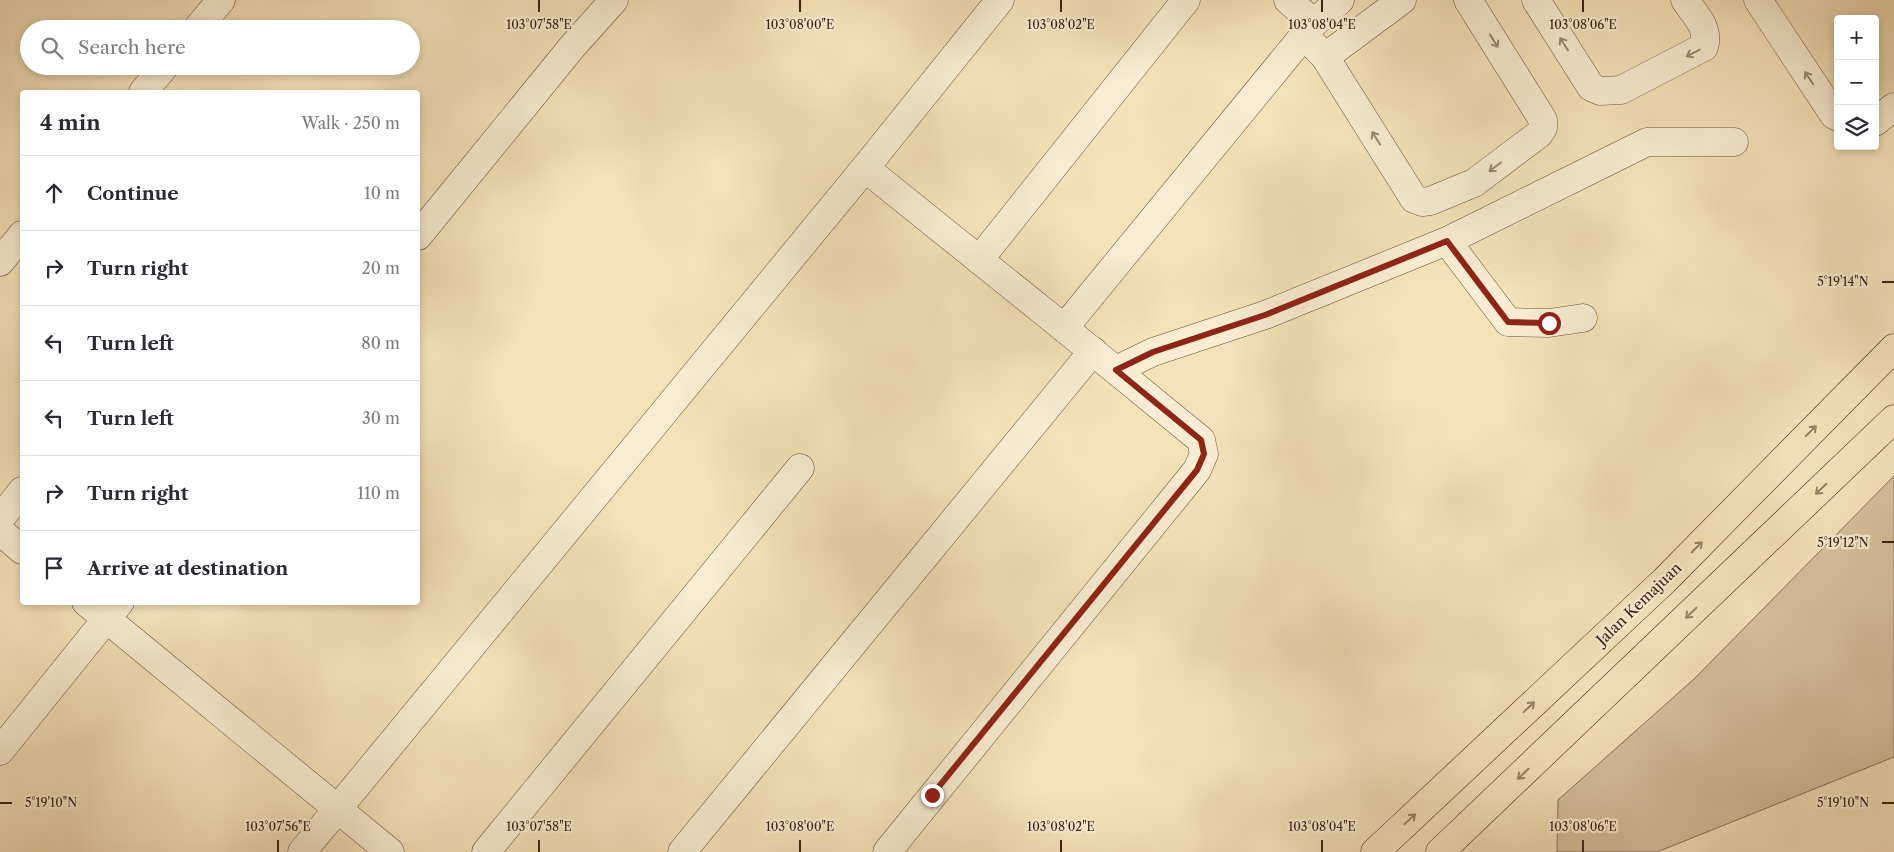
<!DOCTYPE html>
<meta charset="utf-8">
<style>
:root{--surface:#fff;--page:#f2f2f3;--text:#2b2b33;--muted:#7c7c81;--line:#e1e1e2}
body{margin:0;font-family:"Libre Caslon Text",serif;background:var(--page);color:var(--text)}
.controls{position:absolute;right:15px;top:15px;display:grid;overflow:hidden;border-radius:5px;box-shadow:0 2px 8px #0003}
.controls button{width:45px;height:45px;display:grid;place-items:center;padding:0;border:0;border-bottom:1px solid var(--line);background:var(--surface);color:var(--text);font:25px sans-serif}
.stop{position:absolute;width:15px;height:15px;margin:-11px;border:4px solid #8f2418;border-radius:50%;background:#fff}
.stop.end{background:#8f2418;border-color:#fff;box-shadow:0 1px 5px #0008}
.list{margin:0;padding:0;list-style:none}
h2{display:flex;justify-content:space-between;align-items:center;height:65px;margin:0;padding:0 20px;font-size:21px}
h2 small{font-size:16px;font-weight:400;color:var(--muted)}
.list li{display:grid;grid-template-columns:32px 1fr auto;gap:15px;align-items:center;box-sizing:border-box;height:75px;padding:0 20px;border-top:1px solid var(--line)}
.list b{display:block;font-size:19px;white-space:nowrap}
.list em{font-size:16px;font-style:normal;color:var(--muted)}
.icon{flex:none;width:28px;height:28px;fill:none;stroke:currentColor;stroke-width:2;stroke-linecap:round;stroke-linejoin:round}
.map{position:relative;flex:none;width:1894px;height:852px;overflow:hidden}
.search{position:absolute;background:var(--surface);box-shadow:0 2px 8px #0003;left:20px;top:20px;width:400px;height:55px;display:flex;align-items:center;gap:12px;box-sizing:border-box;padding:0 18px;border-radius:28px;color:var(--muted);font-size:19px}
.panel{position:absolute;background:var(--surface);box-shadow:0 2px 8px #0003;left:20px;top:90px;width:400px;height:515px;border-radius:5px}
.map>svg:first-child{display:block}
.green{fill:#d6c19d;stroke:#8a715a}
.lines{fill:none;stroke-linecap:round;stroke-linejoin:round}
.minor-casing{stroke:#6b5140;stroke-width:29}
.major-casing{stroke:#3d2117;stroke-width:29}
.minor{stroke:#f8ecd2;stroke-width:28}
.major{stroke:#f5e2b9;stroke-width:28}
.oneway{stroke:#9a8674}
.oneway2{stroke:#998268}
.route{stroke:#8f2418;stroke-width:6}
.ticks{fill:none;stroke:#3d2117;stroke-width:2}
.labels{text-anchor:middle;stroke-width:4.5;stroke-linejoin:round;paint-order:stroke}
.street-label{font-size:15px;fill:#3d2117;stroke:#f8ecd2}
.ticks-label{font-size:12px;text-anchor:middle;fill:#3d2117;stroke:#f8ecd2;stroke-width:4.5;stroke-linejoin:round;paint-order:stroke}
</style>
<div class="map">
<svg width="1894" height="852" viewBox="0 0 1894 852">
<rect width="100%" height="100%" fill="#f5e2b9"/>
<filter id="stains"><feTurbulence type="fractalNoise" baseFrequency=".004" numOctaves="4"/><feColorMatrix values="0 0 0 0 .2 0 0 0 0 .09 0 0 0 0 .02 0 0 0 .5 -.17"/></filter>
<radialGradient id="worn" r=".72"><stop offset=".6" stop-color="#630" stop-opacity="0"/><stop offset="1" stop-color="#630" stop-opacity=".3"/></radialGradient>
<!-- green -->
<polygon class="green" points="1894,476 1894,757 1657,852 1557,852 1558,800 1694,679"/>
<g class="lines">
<!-- minor casing -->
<g class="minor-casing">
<g id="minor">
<polyline points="1288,0 1314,23"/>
<path d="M 1536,0 L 1591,87 L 1600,91 L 1621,90 L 1704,47 C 1710,28 1695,15 1685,0"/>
<polyline points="1758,0 1834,115 1838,117"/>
<polyline points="197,29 221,0"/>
<polyline points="1304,35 1325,57 1414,199 1422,202 1430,201 1474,183 1539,134 1543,128 1543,120 1468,0"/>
<polyline points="1325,57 1402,0"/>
<polyline points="143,92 165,66"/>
<polyline points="1875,122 1894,107"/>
<polyline points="865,168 1064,328 1201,440 1204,454 1197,470 887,852"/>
<polyline points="418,236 572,47 614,0"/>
<polyline points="1447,241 1508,322 1549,323 1583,318"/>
<polyline points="979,260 1186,0"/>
<polyline points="0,262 22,235"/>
<polyline points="1064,328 1314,23 1340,0"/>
<polyline points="1116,370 1153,352 1265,315 1447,241 1647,142 1734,142"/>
<polyline points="0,519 22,491"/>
<polyline points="0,531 22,550"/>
<polyline points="86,602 390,852"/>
<polyline points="0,751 120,602"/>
<polyline points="302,852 865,168 1000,0"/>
<polyline points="486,852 800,468"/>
<polyline points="682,852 1093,351"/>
</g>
</g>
<!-- major casing -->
<g class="major-casing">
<g id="major">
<polyline points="1375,852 1664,581 1894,348"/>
<polyline points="1440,852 1894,419"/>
</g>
</g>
<!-- minor -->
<use href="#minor" class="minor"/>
<!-- major -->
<use href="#major" class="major"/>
</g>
<!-- one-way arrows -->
<defs><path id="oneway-shaft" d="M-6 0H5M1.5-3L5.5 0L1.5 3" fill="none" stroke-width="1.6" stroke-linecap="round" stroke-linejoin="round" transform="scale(1.25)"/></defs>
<g class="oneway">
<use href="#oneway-shaft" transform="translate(1494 41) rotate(58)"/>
<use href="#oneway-shaft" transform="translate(1564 44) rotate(-122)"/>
<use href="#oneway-shaft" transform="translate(1693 53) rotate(153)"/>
<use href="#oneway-shaft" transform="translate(1809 78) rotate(-124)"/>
<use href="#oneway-shaft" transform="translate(1376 138) rotate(-122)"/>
<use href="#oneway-shaft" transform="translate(1495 167) rotate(143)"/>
</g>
<g class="oneway2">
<use href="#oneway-shaft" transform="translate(1811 431) rotate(-45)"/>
<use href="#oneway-shaft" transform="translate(1821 489) rotate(136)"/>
<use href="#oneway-shaft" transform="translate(1697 547) rotate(-45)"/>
<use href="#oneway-shaft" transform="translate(1691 613) rotate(136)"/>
<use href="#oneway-shaft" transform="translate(1529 707) rotate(-43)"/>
<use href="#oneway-shaft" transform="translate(1523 774) rotate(136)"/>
<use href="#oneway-shaft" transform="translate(1410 819) rotate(-43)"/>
</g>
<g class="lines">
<!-- route -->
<polyline class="route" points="932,795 1197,470 1204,454 1201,440 1116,370 1153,352 1265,315 1447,241 1508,322 1549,323"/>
</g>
<!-- ticks -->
<path class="ticks" d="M 539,0 L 539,12M 800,0 L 800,12M 1061,0 L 1061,12M 1322,0 L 1322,12M 1583,0 L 1583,12M 1882,282 L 1894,282M 1882,542 L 1894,542M 0,803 L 12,803M 1882,803 L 1894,803M 278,840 L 278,852M 539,840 L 539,852M 800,840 L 800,852M 1061,840 L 1061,852M 1322,840 L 1322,852M 1583,840 L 1583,852"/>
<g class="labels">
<!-- street labels -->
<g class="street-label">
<text transform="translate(1639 604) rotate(-44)" y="5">Jalan Kemajuan</text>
</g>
</g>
<g class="ticks-label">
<text x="539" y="29">103°07'58"E</text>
<text x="800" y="29">103°08'00"E</text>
<text x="1061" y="29">103°08'02"E</text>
<text x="1322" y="29">103°08'04"E</text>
<text x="1583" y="29">103°08'06"E</text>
<text x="1843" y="286">5°19'14"N</text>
<text x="1843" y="547">5°19'12"N</text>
<text x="51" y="807">5°19'10"N</text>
<text x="1843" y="807">5°19'10"N</text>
<text x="278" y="831">103°07'56"E</text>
<text x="539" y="831">103°07'58"E</text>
<text x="800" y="831">103°08'00"E</text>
<text x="1061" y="831">103°08'02"E</text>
<text x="1322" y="831">103°08'04"E</text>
<text x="1583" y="831">103°08'06"E</text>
</g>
<rect width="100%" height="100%" filter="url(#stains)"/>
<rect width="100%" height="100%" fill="url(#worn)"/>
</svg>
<div class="controls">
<button>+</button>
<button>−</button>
<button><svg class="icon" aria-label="layers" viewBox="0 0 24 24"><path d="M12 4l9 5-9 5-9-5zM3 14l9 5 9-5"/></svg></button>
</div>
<div class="stop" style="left:1549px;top:323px"></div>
<div class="stop end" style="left:932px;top:795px"></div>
<div class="search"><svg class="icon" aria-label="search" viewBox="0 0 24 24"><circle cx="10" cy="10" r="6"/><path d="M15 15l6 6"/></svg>Search here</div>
<section class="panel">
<h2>4 min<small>Walk · 250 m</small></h2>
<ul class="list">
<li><svg class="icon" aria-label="ahead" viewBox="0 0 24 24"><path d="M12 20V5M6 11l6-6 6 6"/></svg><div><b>Continue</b></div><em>10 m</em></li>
<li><svg class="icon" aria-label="right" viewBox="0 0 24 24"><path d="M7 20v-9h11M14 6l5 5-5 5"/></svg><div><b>Turn right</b></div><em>20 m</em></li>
<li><svg class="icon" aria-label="left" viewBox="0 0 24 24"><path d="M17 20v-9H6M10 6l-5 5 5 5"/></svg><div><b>Turn left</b></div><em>80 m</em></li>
<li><svg class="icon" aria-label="left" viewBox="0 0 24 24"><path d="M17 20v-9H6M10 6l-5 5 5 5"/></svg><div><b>Turn left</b></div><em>30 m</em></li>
<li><svg class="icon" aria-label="right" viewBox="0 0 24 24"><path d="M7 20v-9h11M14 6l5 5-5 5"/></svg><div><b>Turn right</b></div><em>110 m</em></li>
<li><svg class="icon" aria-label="arrive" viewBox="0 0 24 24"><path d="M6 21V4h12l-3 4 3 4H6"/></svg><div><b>Arrive at destination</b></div></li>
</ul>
</section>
</div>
